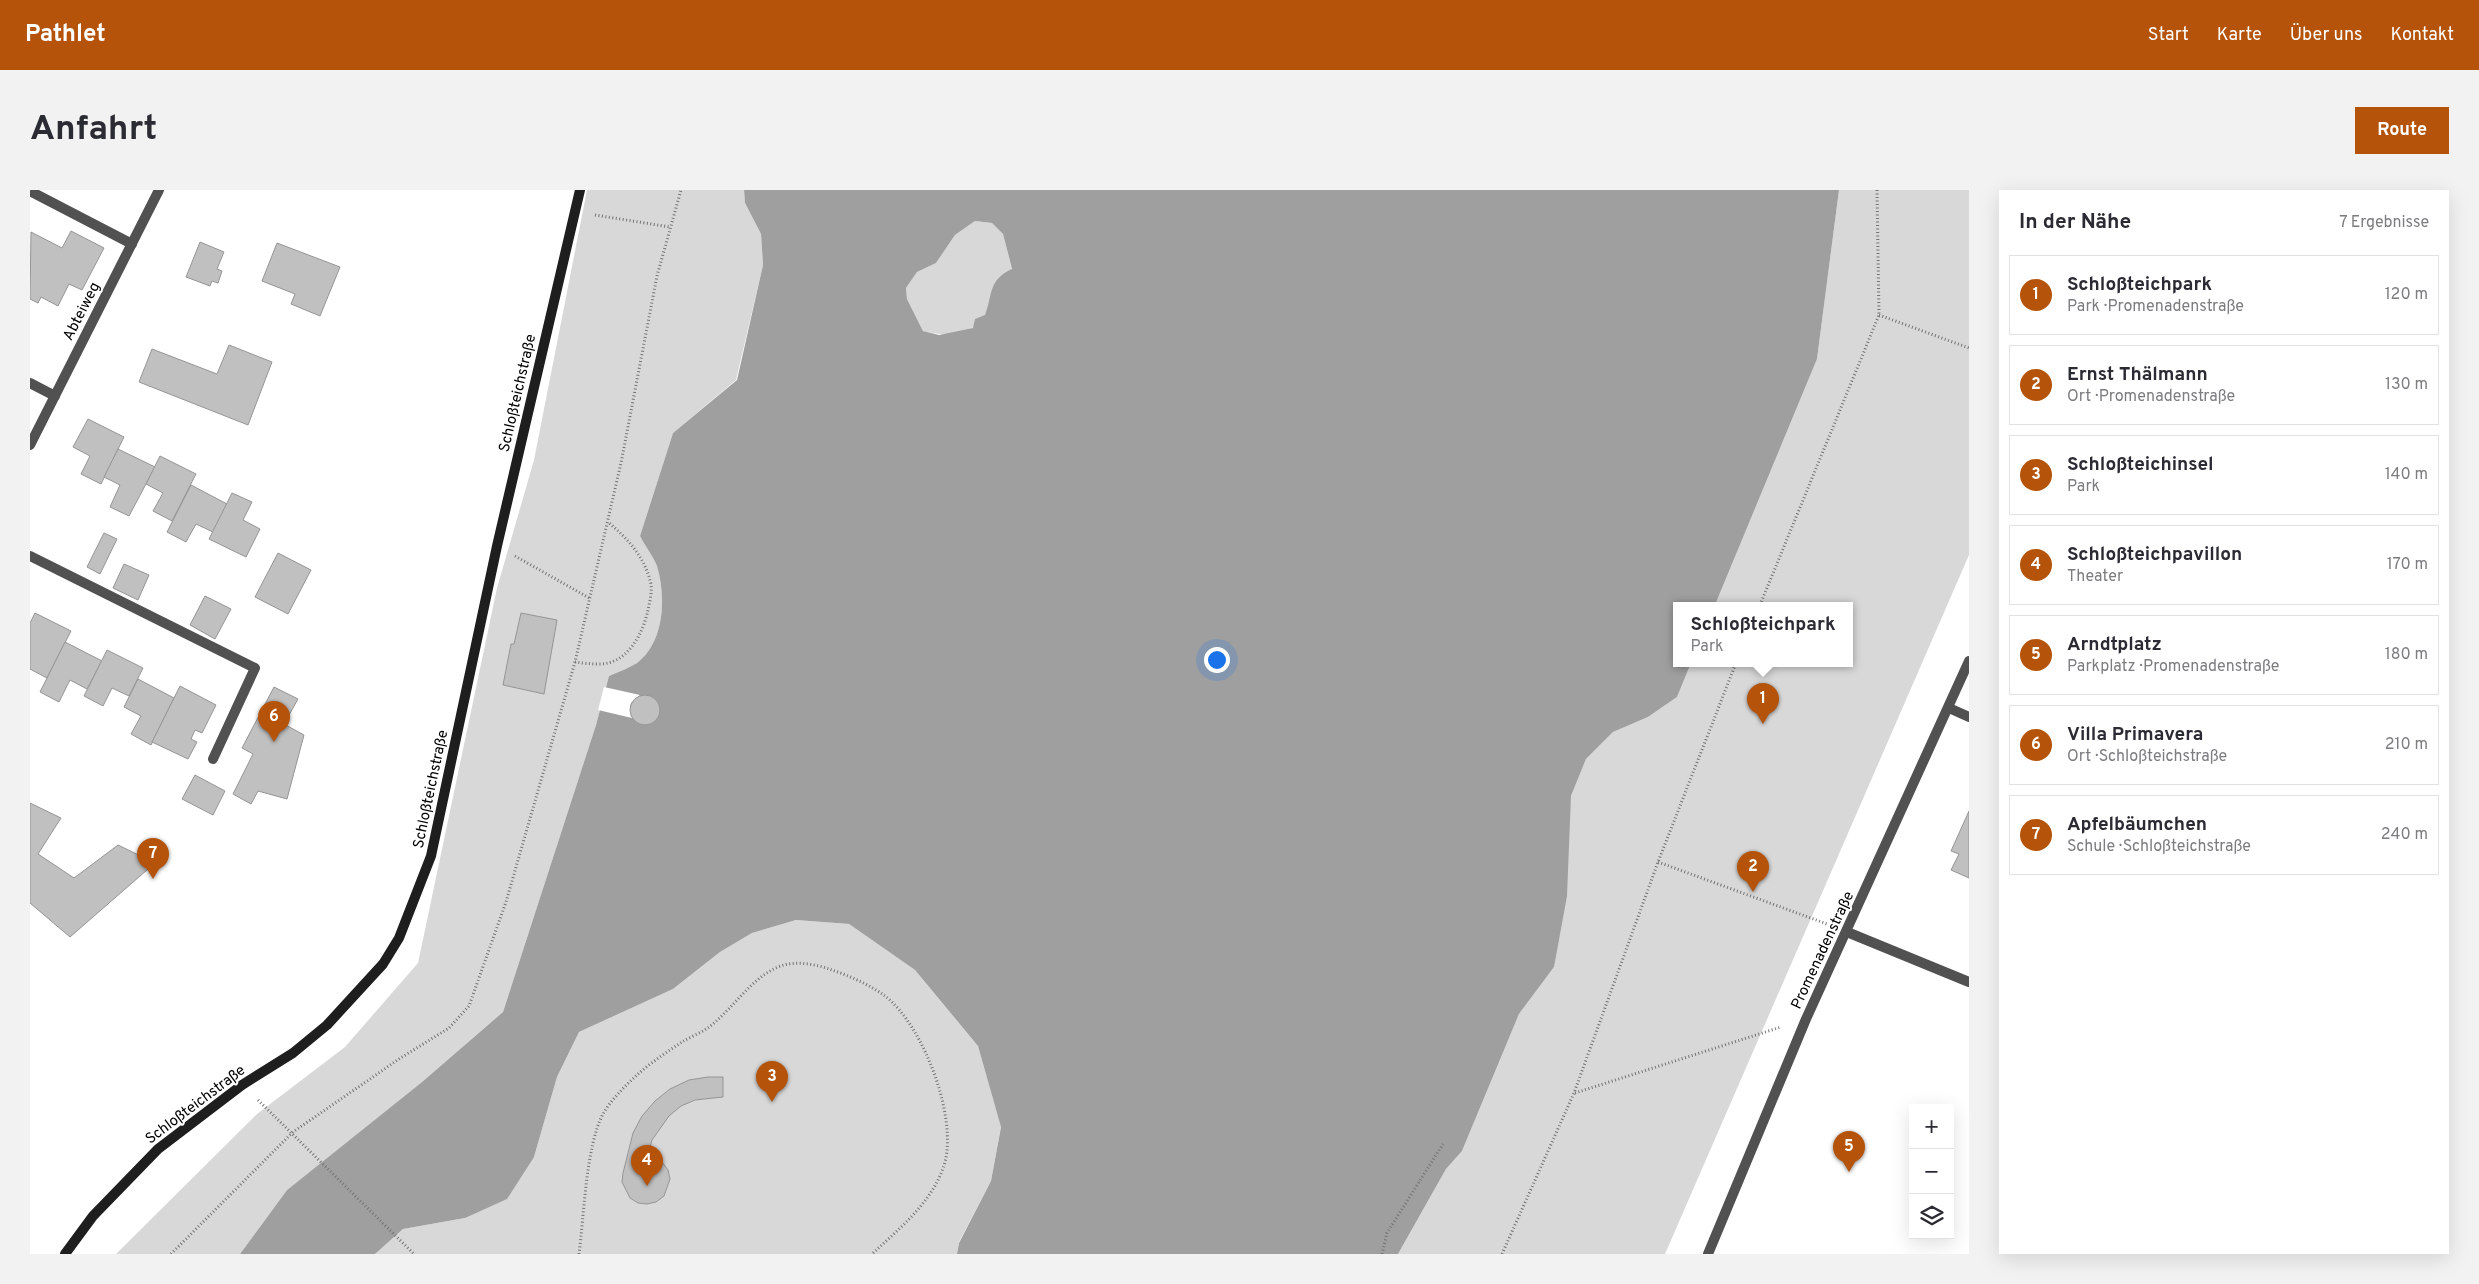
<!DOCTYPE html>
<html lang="de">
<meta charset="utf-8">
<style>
:root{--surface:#fff;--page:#f2f2f3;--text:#2b2b33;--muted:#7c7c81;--line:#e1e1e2;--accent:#b45309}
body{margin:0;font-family:Overpass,sans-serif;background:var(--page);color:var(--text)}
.controls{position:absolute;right:15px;bottom:15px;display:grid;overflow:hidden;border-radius:0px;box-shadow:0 5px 20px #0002}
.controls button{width:45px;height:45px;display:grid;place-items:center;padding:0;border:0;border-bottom:1px solid var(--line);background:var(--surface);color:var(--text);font:25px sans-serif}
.you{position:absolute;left:1186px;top:469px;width:18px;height:18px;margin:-12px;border:4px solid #fff;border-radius:50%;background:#1a73e8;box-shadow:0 0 0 8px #1a73e833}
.badge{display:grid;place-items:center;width:32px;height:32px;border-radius:50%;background:var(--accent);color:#fff;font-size:16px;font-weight:700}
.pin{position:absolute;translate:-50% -41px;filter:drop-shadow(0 1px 2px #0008)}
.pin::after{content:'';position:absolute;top:26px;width:18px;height:15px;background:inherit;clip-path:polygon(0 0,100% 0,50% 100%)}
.popup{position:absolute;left:1643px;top:412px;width:180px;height:65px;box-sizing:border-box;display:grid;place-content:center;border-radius:0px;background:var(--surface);filter:drop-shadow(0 1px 4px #0005);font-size:16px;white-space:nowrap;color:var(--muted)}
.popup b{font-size:19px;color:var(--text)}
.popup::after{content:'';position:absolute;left:50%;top:100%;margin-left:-10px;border:10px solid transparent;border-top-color:var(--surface)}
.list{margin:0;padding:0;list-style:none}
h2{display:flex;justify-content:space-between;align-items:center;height:65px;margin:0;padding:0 20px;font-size:21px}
h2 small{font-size:16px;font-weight:400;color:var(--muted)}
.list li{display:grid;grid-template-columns:32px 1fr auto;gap:15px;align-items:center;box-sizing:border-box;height:80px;margin:0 10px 10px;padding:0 10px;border:1px solid var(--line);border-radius:0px}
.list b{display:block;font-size:19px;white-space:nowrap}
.list p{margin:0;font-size:16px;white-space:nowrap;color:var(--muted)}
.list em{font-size:16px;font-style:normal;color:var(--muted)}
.icon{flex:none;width:28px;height:28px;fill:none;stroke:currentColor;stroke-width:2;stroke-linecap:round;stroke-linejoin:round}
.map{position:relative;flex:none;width:1939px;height:1064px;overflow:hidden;border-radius:0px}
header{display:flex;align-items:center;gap:30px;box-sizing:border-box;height:70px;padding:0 25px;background:var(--accent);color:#fff}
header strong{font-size:24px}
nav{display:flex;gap:28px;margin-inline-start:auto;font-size:18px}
.intro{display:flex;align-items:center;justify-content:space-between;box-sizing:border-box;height:120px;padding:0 30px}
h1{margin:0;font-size:35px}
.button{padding:12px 22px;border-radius:0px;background:var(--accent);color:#fff;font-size:18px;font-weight:700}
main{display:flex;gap:30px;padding:0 30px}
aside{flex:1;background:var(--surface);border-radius:0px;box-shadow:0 5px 20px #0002}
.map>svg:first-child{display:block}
.green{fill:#d8d8d8}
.water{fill:#9f9f9f;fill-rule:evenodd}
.pier{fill:#fff}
.building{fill:#c0c0c0;stroke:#959595}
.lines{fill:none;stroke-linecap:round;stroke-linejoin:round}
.path{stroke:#737373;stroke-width:3;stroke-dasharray:1 2.5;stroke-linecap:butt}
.service{stroke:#515151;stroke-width:10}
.minor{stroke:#515151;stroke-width:10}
.secondary{stroke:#1e1e1e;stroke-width:10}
.labels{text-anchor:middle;stroke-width:4;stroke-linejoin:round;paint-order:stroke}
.street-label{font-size:15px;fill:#000;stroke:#fff}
</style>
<header>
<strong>Pathlet</strong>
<nav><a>Start</a><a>Karte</a><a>Über uns</a><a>Kontakt</a></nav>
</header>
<div class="intro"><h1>Anfahrt</h1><a class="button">Route</a></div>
<main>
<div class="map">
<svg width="1939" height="1064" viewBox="0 0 1939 1064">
<rect width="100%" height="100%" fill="#fff"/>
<!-- green -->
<g class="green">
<path d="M 557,0 L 714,0 L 715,13 L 731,44 L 733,75 L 706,190 L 643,243 L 610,346 C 615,356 623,366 627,376 C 636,406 635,452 607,473 C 599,478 588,482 579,486 L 566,535 L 473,822 L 392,892 L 257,1000 L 210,1064 L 86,1064 L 227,924 L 315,857 L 388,773 L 467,398 L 504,270 Z"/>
<polygon points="1809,0 1939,0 1939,365 1635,1064 1368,1064 1416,979 1432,961 1489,824 1524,777 1541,606 1556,569 1583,542 1618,527 1647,507 1661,473 1819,473 1819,415 1685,415 1787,169"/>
<path d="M 945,31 L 962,33 L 973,44 L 982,80 C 957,91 966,104 956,124 C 944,146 914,147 893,141 L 877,109 L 876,98 L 887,82 L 906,73 L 925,45 Z"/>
<polygon points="766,730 819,734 885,780 948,856 971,936 961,991 929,1052 927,1064 345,1064 373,1039 435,1028 504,967 527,887 549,842 643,799 690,762 722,743"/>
</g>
<!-- water -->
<path class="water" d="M 714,0 L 1809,0 L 1787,169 L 1685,415 L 1647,415 L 1647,473 L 1661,473 L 1647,507 L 1618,527 L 1583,542 L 1556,569 L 1541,606 L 1537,706 L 1524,777 L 1489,824 L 1432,961 L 1416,979 L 1368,1064 L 927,1064 L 929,1053 L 961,991 L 971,937 L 948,856 L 885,780 L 819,734 L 766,730 L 722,743 L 690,762 L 643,799 L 549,842 L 527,887 L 504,967 L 477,1009 L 435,1028 L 373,1039 L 345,1064 L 210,1064 L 257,1000 L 392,892 L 473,822 L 566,535 L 579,486 C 588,482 599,478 607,473 C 635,452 636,406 627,376 C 623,366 615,356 610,346 L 643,243 L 707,190 L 733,75 L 731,44 L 715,13 ZM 945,31 L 962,33 L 973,44 L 982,79 C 958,90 963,104 955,125 L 945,129 L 943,138 L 909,145 L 893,141 L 877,109 L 876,98 L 887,82 L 906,73 L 925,45 Z"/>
<!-- pier -->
<polygon class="pier" points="574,497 610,505 601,513 600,518 602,528 568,520"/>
<!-- building -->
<g class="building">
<polygon points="41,41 74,58 52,100 39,94 28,116 11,107 8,113 0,109 1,42 32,58"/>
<polygon points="170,52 194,62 187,79 192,81 188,93 182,91 180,96 156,87"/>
<polygon points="247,53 310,77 290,126 261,114 265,104 232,91"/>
<polygon points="199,155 242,172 218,235 109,192 122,159 187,184"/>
<polygon points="58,229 94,247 71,294 51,284 60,266 43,257"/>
<polygon points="88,259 125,277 99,326 80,317 90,295 74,287"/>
<polygon points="130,266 166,284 142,331 123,321 133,303 116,294"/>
<polygon points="161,295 197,314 183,342 166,334 156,352 137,342"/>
<polygon points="202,303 222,312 213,330 230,339 216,367 179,349"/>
<polygon points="74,343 87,349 70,384 57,377"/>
<polygon points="248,363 281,380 258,424 225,407"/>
<polygon points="94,374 119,385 108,410 83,398"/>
<polygon points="175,406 201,419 185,449 160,435"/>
<polygon points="5,423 41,441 17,488 0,479 0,433"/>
<polygon points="491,423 527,430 514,504 473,495 481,454 484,454"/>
<polygon points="35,452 72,471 57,499 40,490 29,512 10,502"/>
<polygon points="77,460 113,478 99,506 82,498 73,516 54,506"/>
<polygon points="108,489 144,508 121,555 101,544 111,526 94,517"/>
<polygon points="150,496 186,515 172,543 165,540 161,549 167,552 158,569 122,552"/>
<polygon points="244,497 268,509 254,534 274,545 257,609 228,601 221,614 203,604 223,564 212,558"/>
<circle cx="615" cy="520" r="15"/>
<polygon points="165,585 195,601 183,625 152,609"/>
<polygon points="0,613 31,628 8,664 44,688 88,655 125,673 40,747 0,713"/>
<polygon points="1939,621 1939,688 1921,680 1929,664 1921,661"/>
<polygon points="678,887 693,887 693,907 665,910 651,916 639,926 622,950 617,967 632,972 638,980 640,989 634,1006 626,1012 617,1014 608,1013 600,1008 592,992 593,983 603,943 612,926 625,911 640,899 659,890"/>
</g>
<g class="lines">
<!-- path -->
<g class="path">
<polyline points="565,25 640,37"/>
<polyline points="1849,125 1939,158"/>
<polyline points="485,366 561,409"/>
<polyline points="1730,415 1849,125 1847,0"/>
<path d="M 545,472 C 552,473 560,474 568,474 C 597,475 613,444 618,420 C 620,410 623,399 620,390 C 613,365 597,348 578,332"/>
<polyline points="1628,672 1797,734"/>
<polyline points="1545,903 1751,837"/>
<polyline points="228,910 384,1064"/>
<polyline points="141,1064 263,942 369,869 419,838 439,816 476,712 545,472 591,273 627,86 651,0"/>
<path d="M 549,1064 C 554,1026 556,956 573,924 C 581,910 595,896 607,885 C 620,873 637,862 652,852 C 660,847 671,843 679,837 C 703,819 720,789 748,777 C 764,770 786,774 802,780 C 820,786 840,795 855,806 C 893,835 927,925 915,972 C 904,1011 870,1038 842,1064"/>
<polyline points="1352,1064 1357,1043 1413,954"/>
<polyline points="1472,1064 1544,903 1628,672 1706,473"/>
</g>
<!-- service -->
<g class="service">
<polyline points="0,1 102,54"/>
<polyline points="0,193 25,206"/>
<polyline points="0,366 225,478 183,569"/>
<polyline points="1919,518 1939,527"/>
</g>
<!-- minor -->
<g class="minor">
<polyline points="0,255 129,0"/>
<polyline points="1817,742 1939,792"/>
<polyline points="1678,1064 1776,829 1939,471"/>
</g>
<!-- secondary -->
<polyline class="secondary" points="35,1064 63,1026 128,959 212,895 263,863 297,835 353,774 369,748 401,666 467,356 550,0"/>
</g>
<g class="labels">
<!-- street labels -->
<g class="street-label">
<text transform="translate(51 121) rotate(-63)" y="5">Abteiweg</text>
<text transform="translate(487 203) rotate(-77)" y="5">Schloßteichstraße</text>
<text transform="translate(400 599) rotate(-78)" y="5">Schloßteichstraße</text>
<text transform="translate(1792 760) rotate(-65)" y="5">Promenadenstraße</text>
<text transform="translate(165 914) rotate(-37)" y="5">Schloßteichstraße</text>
</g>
</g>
</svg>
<div class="controls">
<button>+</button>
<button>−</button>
<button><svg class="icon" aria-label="layers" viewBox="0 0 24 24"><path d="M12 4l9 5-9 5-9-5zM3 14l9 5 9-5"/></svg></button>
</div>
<div class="you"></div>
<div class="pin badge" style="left:1733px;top:534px">1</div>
<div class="popup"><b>Schloßteichpark</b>Park</div>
<div class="pin badge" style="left:1723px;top:702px">2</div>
<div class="pin badge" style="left:742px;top:912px">3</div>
<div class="pin badge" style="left:617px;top:996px">4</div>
<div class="pin badge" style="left:1819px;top:982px">5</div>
<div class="pin badge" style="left:244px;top:552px">6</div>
<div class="pin badge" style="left:123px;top:689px">7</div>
</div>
<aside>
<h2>In der Nähe<small>7 Ergebnisse</small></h2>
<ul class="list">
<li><span class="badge">1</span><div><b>Schloßteichpark</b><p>Park · Promenadenstraße</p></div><em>120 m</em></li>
<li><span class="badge">2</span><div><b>Ernst Thälmann</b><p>Ort · Promenadenstraße</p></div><em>130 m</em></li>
<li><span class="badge">3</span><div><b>Schloßteichinsel</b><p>Park</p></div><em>140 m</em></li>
<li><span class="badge">4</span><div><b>Schloßteichpavillon</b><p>Theater</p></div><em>170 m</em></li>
<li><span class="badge">5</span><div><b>Arndtplatz</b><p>Parkplatz · Promenadenstraße</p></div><em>180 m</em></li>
<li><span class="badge">6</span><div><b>Villa Primavera</b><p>Ort · Schloßteichstraße</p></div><em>210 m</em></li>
<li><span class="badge">7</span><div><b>Apfelbäumchen</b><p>Schule · Schloßteichstraße</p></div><em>240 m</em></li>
</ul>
</aside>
</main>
